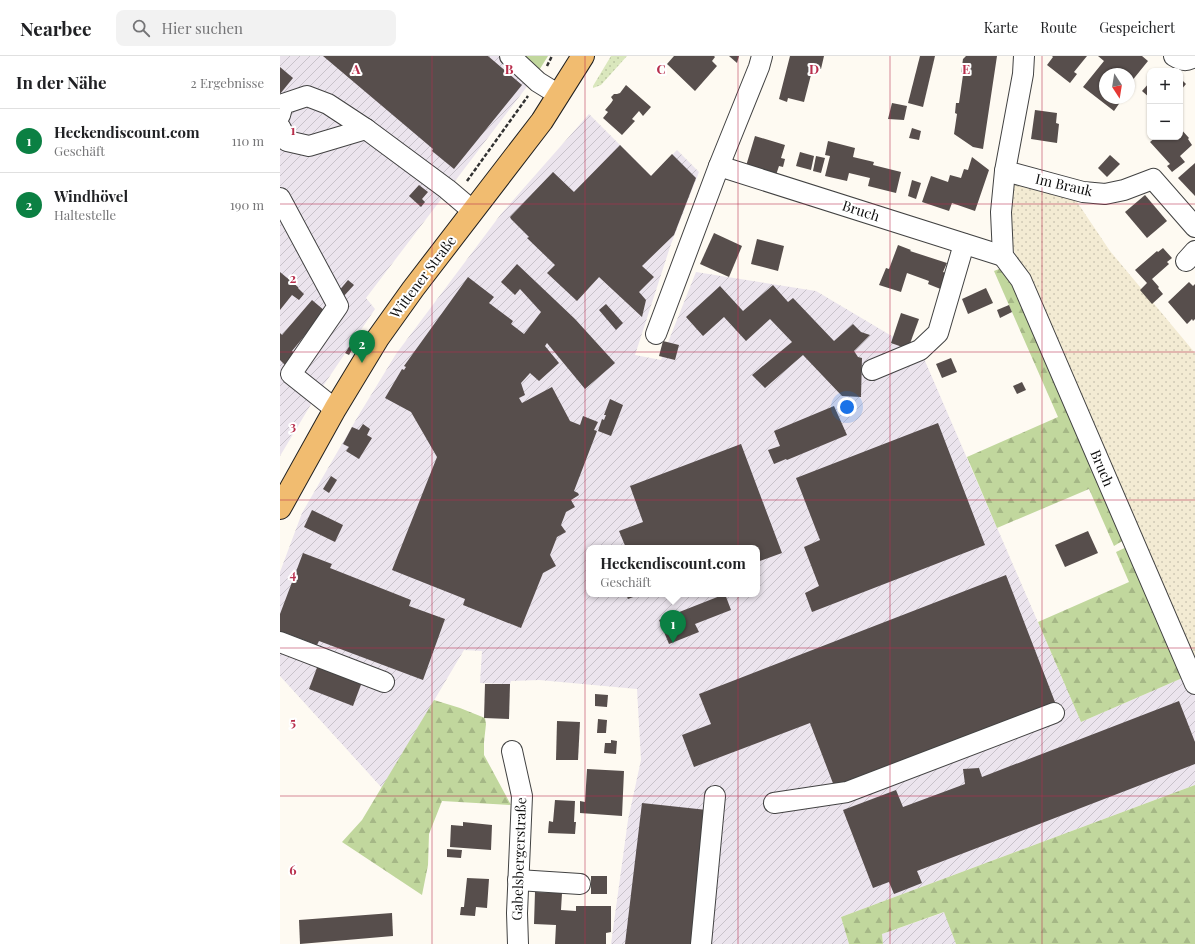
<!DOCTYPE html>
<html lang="de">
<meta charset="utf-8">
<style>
:root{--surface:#fff;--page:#f2f2f2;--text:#202124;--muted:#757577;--line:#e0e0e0;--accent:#0b8043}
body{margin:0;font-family:"Playfair Display",serif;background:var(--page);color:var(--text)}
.controls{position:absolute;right:12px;top:12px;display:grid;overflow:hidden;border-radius:8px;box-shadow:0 1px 3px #0004}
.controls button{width:36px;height:36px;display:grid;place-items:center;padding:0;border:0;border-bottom:1px solid var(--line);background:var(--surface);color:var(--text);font:20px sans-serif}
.compass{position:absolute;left:819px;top:12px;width:36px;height:36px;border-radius:50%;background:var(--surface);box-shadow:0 1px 3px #0004;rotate:168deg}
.you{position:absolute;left:567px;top:351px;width:14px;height:14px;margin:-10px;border:3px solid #fff;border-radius:50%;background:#1a73e8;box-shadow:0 0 0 6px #1a73e833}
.badge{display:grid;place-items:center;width:26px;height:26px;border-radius:50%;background:var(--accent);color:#fff;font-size:13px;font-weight:700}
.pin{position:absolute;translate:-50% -33px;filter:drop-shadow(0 1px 2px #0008)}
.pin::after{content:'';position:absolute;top:21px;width:14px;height:12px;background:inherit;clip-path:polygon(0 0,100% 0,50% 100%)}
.popup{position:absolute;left:306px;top:489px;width:174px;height:52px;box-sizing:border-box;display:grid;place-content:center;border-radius:8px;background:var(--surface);filter:drop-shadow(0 1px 3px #0005);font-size:13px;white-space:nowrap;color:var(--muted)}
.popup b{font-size:15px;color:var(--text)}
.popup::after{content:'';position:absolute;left:50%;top:100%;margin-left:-8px;border:8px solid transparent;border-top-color:var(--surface)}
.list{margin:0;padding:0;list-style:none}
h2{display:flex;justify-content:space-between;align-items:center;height:52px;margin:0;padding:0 16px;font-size:17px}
h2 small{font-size:13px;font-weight:400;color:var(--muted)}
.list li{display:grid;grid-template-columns:26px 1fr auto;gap:12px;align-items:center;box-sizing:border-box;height:64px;padding:0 16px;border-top:1px solid var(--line)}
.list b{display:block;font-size:15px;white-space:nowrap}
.list p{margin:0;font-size:13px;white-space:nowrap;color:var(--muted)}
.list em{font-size:13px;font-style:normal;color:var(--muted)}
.icon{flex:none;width:22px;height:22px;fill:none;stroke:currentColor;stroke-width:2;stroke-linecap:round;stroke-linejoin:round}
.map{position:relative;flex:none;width:915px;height:888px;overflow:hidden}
header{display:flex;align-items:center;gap:24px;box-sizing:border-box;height:56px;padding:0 20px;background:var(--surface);border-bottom:1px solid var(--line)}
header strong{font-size:19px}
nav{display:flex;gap:22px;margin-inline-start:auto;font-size:14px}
.search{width:280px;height:36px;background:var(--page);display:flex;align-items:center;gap:10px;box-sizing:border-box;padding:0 14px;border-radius:8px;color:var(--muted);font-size:15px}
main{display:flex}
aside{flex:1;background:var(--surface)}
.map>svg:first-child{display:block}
.industrial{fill:url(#industrial-furrows);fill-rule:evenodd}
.farmland{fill:url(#farmland-dots)}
.grass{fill:url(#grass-dots)}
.forest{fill:url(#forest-firs)}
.building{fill:#574e4c}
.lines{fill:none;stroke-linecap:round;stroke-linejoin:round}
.minor-casing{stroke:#424242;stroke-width:22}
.major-casing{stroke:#202020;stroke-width:24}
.path{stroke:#313131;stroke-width:2.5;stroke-dasharray:4 2;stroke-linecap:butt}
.minor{stroke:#fff;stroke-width:20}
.major{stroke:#f1bc70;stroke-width:22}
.grid{fill:none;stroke:#b82e4c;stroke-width:1;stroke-opacity:0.55}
.labels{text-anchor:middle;stroke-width:4;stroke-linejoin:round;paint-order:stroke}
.street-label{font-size:14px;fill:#0f0f0f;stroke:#fff}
.grid-label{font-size:13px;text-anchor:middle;font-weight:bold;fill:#b82e4c;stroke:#fff;stroke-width:4;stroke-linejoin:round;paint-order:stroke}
</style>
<header>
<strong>Nearbee</strong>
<div class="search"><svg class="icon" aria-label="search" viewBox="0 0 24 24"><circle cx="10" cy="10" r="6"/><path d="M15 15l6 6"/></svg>Hier suchen</div>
<nav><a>Karte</a><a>Route</a><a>Gespeichert</a></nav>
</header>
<main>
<aside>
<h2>In der Nähe<small>2 Ergebnisse</small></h2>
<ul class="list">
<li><span class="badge">1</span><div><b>Heckendiscount.com</b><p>Geschäft</p></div><em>110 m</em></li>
<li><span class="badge">2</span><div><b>Windhövel</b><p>Haltestelle</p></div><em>190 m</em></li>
</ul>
</aside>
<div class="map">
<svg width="915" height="888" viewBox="0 0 915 888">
<defs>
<pattern id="industrial-furrows" width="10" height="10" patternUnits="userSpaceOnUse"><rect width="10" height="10" fill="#ebe4ed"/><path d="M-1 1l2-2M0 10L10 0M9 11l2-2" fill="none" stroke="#c8c2ca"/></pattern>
<pattern id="farmland-dots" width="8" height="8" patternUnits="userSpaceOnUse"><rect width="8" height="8" fill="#f3ebd3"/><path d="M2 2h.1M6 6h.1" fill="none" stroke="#cfc8b4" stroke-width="1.8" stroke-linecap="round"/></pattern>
<pattern id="grass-dots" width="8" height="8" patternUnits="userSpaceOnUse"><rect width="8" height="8" fill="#dae7bd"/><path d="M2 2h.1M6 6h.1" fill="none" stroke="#bac5a1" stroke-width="1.8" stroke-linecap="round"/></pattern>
<pattern id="forest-firs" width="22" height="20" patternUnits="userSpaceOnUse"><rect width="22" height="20" fill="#c1d79d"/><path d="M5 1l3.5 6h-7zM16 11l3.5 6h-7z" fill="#a5b786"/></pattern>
</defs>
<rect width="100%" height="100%" fill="#fefaf2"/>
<!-- industrial -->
<g class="industrial">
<polygon points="0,0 237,0 258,16 86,242 95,253 33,345 0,400"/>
<path d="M 309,58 L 371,120 L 397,94 L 419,116 L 391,188 L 355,299 L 381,304 L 416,216 L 536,235 L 642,298 L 801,666 L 907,620 L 915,640 L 915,729 L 561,861 L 569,888 L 331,888 L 348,764 L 361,704 L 357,633 L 259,624 L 231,625 L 230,628 L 200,627 L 202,595 L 184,594 L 102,732 L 0,620 L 0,516 L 22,457 L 77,362 L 116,298 L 221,158 ZM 309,492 L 477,492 L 477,538 L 309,538 Z"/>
<polygon points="665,856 676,888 603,888 602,878"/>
</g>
<!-- farmland -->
<polygon class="farmland" points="737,126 791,137 830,195 915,297 915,622 742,216 729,181 732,131"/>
<!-- grass -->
<polygon class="grass" points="331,0 347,0 321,29 313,32 313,30"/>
<!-- forest -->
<g class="forest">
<polygon points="237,0 268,0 258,16"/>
<polygon points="724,211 729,212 844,484 834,490 809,433 717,472 687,401 778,361 714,215"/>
<polygon points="851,489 907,620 801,666 758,566 849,526 836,496"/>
<polygon points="154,644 180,652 205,662 206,668 204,686 204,699 231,749 162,745 149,778 148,809 142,839 62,786 82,764"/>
<polygon points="915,729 915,888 676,888 664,856 602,878 603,888 569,888 561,861"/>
</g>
<!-- building -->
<g class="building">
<polygon points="43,0 208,0 242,29 174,113 152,95 153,93"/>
<polygon points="394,0 434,0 435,1 432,5 437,10 415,35 387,8"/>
<polygon points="449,0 459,0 457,7"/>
<polygon points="510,0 544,0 541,13 533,11 524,46 508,42 507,46 499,43"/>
<polygon points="640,0 655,0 643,51 628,47"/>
<polygon points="686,0 717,0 703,93 693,91 674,78 677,58 675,57 676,47 679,47 683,19 681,17 683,3"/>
<polygon points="772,0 807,0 794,16 797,18 790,27 767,9 773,1"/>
<polygon points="818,0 862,0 868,5 851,26 854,28 849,35 849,18 825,18 825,42 843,42 834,55 803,31 824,5"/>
<polygon points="0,11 13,22 0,38"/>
<polygon points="900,22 906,28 900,35"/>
<polygon points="870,26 870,42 862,35"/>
<polygon points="346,29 371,51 363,60 359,55 352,63 355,65 342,79 323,62 328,56 325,54 331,47 333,44 331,41 334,38 337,38 340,37"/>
<polygon points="612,47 627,50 624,64 608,63"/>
<polygon points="755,54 777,57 776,67 779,68 777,87 751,83"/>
<polygon points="632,72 641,75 639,84 629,82"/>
<polygon points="900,72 909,82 908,83 912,89 900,100 905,106 892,116 887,110 890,108 870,86 876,81 900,81"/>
<polygon points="475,80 505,89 501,102 505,103 503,111 499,110 496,119 466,110"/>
<polygon points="548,85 575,92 573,101 594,106 593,109 621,116 616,137 588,130 590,122 569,117 567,125 545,120 550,100 545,99"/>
<polygon points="340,89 371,120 392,98 416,122 394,179 362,210 374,221 359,236 366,244 362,261 319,221 297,245 267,217 275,209 247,182 249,181 231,163 230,161 273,116 294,136"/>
<polygon points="520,96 534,100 531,114 516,110"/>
<polygon points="830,99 840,108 827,121 818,112"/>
<polygon points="536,100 545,102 541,117 533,115"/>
<polygon points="692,101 709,114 695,155 672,147 669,155 642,146 651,120 668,126 670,119 681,122 684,113 688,114"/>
<polygon points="915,107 915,140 898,122"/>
<polygon points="632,124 641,127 636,143 628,140"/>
<polygon points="139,129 148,136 142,143 145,146 141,151 129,140"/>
<polygon points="865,139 887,165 867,182 845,156"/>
<polygon points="434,177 462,190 449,221 420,208"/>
<polygon points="477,183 504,190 498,215 471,208"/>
<polygon points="618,189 631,194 630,195 667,207 663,216 669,218 663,234 648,228 649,225 627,217 621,236 599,229 606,212 609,213"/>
<polygon points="883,192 892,202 887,206 889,208 872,223 879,231 878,232 883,238 872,248 860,234 867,227 855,214 877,195 878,196"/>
<polygon points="237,208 295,263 335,307 305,333 267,287 265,290 279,307 259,325 250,317 241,327 245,339 239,342 242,347 272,331 290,365 300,369 303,360 318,366 314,374 317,375 294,435 298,437 299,439 291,444 295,451 286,456 281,469 286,476 277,481 270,499 276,510 263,517 241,572 183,549 185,543 112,514 157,401 131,356 105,342 122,313 124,314 126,311 124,310 188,221 214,241 209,247 233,265 231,268 244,278 261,256 240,233 235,239 221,226"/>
<polygon points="0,216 18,231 18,232 24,238 19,244 12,239 0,254"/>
<polygon points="68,224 74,229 63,241 58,236"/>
<polygon points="909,226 913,230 915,228 915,263 913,265 912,263 907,268 888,246"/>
<polygon points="493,229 508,246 513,242 554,285 573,268 581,276 590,279 574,295 578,301 582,302 581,341 562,340 523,299 485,332 472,319 512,286 490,263 466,285 444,261 423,280 406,261 440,230 463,255"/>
<polygon points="706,232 713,247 688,258 682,243"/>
<polygon points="32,244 45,255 12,295 16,298 6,310 0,304 0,277 2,279"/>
<polygon points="326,248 343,267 336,274 319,254"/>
<polygon points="729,249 732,256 720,262 717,254"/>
<polygon points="621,257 639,263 628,293 611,287"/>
<polygon points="383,285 399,289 395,304 379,300"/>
<polygon points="71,288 74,290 69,299 65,297"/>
<polygon points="671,302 677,316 662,322 656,308"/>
<polygon points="742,326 746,334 737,338 733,330"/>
<polygon points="330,343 343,349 331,380 318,375 322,363 324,364 326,359 324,359"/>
<polygon points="554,350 567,379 507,404 506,403 494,408 488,394 500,390 494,375"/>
<polygon points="658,367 705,489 532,556 525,537 539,530 524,491 540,484 516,422"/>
<polygon points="83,368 90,373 87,379 92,382 79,403 66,395 69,391 63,388 72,371 79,374"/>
<polygon points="461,388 502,497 477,506 477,492 346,492 339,475 363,466 350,430"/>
<polygon points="51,420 57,424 49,437 43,433"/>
<polygon points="32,454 63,469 55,486 24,471"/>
<polygon points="808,475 818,497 785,511 775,489"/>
<polygon points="23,497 52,508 50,512 131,544 129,550 165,563 143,624 39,585 37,589 3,576 1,580 0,579 0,558"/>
<polygon points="726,519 775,646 554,730 530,667 414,711 402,679 431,668 419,638"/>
<polygon points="346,538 361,538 348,543"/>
<polygon points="445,538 451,554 415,568 419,576 389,588 379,564"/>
<polygon points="38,609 82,626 73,650 29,633"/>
<polygon points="205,628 230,628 229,663 204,662"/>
<polygon points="315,638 328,639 327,651 315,650"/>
<polygon points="899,645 915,686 915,708 637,815 642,827 614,838 609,826 593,832 563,754 616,734 623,751 685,728 683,713 699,712 702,721"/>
<polygon points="318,663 327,664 326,677 317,677"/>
<polygon points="277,665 300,666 298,704 276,704"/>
<polygon points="331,684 337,685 336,698 324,697 325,687 331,687"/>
<polygon points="307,713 344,715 342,760 300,757 300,745 305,746"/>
<polygon points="275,744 295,745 294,766 296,766 295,778 268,777 269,765 273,766"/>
<polygon points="362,747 427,754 411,888 345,888"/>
<polygon points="183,766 212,769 211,794 170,791 171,769 183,770"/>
<polygon points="167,793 182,794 181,802 167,801"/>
<rect x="311" y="820" width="16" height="18"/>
<polygon points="187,822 209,823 207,852 196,851 195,860 180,859 181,851 184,851"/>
<polygon points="255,836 282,837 281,854 296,855 296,850 331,850 331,876 326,877 326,888 275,888 276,869 254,868"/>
<polygon points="112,857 113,880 20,888 19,864"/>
</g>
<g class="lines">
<!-- minor casing -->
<g class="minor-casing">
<g id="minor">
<polyline points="230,0 258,26 279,39"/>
<polyline points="744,0 743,18 725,115 721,156 723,200 741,224 915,628"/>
<path d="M 894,0 C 902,5 907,6 915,0"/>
<polyline points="0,59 3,48 27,40 48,48 86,73 167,133 193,155"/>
<polyline points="0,71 7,85 29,90 86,73"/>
<polyline points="439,110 723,200"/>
<polyline points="725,115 803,136 825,138 844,134 873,123 915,171"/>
<polyline points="0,142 58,250 11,318 55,353"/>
<polyline points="906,205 915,195"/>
<polyline points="376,278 439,110 479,11 482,0"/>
<polyline points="592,314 640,294 658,277 684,188"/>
<polyline points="0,586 104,626"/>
<polyline points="232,695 242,740 237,857 238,888"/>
<polyline points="494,747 567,736 774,657"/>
<polyline points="238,824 300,828"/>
<polyline points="421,888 435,740"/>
</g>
</g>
<!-- major casing -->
<g class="major-casing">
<polyline id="major" points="0,452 55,353 98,282 133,233 262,65 303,0"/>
</g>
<!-- path -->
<g class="path">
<polyline points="267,10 272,0"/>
<polyline points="187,125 248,40"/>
</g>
<!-- minor -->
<use href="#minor" class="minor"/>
<!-- major -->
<use href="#major" class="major"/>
</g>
<!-- grid -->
<path class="grid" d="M 152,0 L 152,888M 305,0 L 305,888M 458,0 L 458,888M 610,0 L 610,888M 762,0 L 762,888M 0,148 L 915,148M 0,296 L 915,296M 0,444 L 915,444M 0,592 L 915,592M 0,740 L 915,740"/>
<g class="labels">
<!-- street labels -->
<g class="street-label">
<text transform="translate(784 129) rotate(13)" y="5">Im Brauk</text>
<text transform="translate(581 155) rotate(18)" y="5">Bruch</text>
<text transform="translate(143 221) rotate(-53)" y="5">Wittener Straße</text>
<text transform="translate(822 412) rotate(67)" y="5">Bruch</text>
<text transform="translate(239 803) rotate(-88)" y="5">Gabelsbergerstraße</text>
</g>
</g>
<g class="grid-label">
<text x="76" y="18">A</text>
<text x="229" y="18">B</text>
<text x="381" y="18">C</text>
<text x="534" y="18">D</text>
<text x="686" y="18">E</text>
<text x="13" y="79">1</text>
<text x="13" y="227">2</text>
<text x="13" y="375">3</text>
<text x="13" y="523">4</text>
<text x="13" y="671">5</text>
<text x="13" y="819">6</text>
</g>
</svg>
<div class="controls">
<button>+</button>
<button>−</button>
</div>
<svg class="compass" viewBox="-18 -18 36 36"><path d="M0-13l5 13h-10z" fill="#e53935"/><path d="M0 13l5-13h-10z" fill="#757577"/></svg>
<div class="you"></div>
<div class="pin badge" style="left:393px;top:587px">1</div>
<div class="popup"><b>Heckendiscount.com</b>Geschäft</div>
<div class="pin badge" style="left:82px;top:307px">2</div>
</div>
</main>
